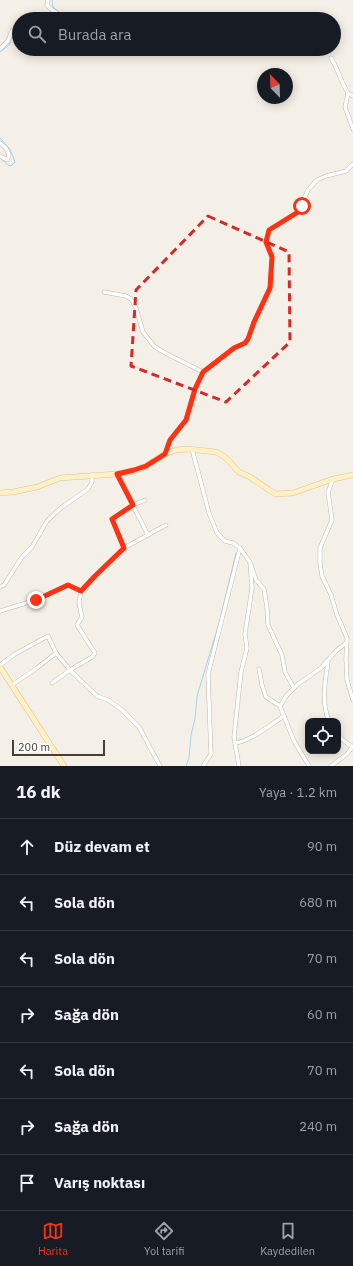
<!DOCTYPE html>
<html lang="tr">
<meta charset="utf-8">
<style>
:root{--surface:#171b24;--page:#242831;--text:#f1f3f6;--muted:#9ea1a6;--line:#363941;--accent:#ff3113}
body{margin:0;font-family:"IBM Plex Sans",sans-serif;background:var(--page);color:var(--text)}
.controls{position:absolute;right:12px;bottom:12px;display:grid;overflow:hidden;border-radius:8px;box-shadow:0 2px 10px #0003}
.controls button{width:36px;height:36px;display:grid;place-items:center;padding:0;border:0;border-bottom:1px solid var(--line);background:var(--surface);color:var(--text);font:20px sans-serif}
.compass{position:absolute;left:257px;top:68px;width:36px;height:36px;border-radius:50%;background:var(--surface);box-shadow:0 2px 10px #0003;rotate:337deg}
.scale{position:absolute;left:12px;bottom:10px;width:93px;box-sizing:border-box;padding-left:4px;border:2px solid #484036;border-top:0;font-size:11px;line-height:14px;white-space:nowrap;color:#484036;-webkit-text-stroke:3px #fff;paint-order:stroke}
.stop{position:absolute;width:12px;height:12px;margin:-9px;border:3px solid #ff3113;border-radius:50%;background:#fff}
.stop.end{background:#ff3113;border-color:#fff;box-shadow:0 1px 4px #0008}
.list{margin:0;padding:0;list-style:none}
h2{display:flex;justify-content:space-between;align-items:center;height:52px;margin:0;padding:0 16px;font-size:17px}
h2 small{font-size:13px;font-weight:400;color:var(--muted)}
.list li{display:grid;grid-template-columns:26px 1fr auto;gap:12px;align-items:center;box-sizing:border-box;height:56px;padding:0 16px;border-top:1px solid var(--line)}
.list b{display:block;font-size:15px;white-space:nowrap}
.list em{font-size:13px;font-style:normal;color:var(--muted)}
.icon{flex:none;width:22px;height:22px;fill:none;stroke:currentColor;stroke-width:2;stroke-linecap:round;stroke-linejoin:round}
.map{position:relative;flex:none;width:353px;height:766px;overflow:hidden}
.search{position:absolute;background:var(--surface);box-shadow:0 2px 10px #0003;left:12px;right:12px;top:12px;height:44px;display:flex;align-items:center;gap:10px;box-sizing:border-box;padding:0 14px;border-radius:22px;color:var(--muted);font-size:15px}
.sheet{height:444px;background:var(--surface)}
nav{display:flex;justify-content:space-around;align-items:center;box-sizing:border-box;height:56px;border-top:1px solid var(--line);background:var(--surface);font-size:11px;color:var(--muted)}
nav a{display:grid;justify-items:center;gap:2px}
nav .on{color:var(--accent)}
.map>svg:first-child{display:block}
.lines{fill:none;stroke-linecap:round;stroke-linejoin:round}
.stream{stroke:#a1d4f3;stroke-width:1}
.street-casing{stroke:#c0b8a9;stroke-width:4.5}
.secondary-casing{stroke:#d9c597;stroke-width:6}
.street{stroke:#fff;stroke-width:3.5}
.secondary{stroke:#fff0c6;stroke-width:5}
.route{stroke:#ff3113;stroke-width:5}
.marked{fill:none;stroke:#d62828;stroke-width:3;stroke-dasharray:8 5;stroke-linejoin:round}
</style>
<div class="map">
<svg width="353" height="766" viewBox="0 0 353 766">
<rect width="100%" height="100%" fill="#f4f0e7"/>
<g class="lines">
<!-- stream -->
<g class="stream">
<polyline points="52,0 53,7 67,19"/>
<polyline points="0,52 9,45 14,32 19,27"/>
<polyline points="0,138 10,149 15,162 11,166 8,165 0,158"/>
<polyline points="186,766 189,758 191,735 195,719 197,696 219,623 236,553"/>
</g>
<!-- street casing -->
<g class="street-casing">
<g id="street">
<path d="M 48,0 L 47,5 C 51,11 60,13 63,19"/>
<polyline points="0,49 8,41 12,31 19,24"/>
<path d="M 331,58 C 338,69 341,82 348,93 L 345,107 L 353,129"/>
<polyline points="348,93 353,96"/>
<polyline points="0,143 6,148 9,155 7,160 0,156"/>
<polyline points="104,292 126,296 131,299 136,308 143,332 155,347 167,354 203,372"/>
<polyline points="192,449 209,513 217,533 225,541 233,543 240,548 250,562 252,588 245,634 247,648 241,672 234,737 239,766"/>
<polyline points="165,454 170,440 186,420 195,389 203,372 234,348 245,343 248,339 254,322 270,288 272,257 266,242 269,230 298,212 308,190 317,180 326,176 346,171 353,164"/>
<polyline points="117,474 148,535"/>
<polyline points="333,479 328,492 332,520 320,548 320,563 322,576 331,595 337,615 347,638 346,659 347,680 353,700"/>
<polyline points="124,548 112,519 133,505 145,500"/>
<polyline points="251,565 256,580 264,589 267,608 268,625 282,655 285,672 294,688"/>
<polyline points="0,587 4,585 22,557 32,547 47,521 61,508 88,489 92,482 92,475"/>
<polyline points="0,611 36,600 68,585 81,591"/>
<path d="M 328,662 C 325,682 321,702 329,721"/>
<polyline points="0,665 15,654 48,636 56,653 70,670 97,696 108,700 122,710 139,727 160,766"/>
<polyline points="259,669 262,685 266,697 280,706 294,741 309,766"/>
<polyline points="52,683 70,670 92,657 95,653 77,625 82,617 79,603 81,591 95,576 124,548 166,525"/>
<polyline points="12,685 37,668 56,653"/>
<polyline points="280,706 287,695 298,684 321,668 335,652 347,642"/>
<polyline points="338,736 352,747"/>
<path d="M 235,743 C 253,740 268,726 284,716"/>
<polyline points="203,766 211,754 208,674 240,548"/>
<polyline points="331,766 347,754 353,746"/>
</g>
</g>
<!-- secondary casing -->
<g class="secondary-casing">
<g id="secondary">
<polyline points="0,493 13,492 37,487 60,478 117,474 134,471 146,466 165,454 176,450 187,449 216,452 225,457 239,472 250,477 269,490 276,494 293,493 333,479 353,475"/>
<polyline points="0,667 64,766"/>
</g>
</g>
<!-- street -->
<use href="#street" class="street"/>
<!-- secondary -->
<use href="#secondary" class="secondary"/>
</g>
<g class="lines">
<!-- route -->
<polyline class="route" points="36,600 68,585 81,591 95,576 124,548 112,519 133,505 117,474 134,470 146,466 165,454 170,440 186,420 195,389 203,372 234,348 245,343 248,339 254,322 270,288 272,257 266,242 269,230 298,212 302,206"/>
</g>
<!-- marked area -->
<path class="marked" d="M 208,216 L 289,252 L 290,342 L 226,402 L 131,366 L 136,290 Z"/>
</svg>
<div class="controls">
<button><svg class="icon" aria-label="locate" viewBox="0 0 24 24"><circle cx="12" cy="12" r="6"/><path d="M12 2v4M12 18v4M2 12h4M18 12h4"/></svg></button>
</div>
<svg class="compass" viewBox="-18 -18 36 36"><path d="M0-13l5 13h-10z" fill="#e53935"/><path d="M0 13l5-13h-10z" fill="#9ea1a6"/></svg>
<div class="scale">200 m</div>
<div class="stop" style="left:302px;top:206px"></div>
<div class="stop end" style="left:36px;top:600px"></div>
<div class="search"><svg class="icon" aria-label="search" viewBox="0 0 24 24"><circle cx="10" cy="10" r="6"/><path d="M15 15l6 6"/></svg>Burada ara</div>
</div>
<section class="sheet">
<h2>16 dk<small>Yaya · 1.2 km</small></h2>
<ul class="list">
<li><svg class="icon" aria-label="ahead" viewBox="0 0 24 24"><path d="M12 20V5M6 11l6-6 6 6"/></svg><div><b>Düz devam et</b></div><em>90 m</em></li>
<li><svg class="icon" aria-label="left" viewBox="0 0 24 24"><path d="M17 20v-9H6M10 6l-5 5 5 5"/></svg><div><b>Sola dön</b></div><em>680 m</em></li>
<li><svg class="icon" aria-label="left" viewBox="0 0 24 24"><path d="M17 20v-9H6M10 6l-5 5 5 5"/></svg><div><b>Sola dön</b></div><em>70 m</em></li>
<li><svg class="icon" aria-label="right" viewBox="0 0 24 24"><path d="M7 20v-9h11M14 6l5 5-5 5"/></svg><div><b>Sağa dön</b></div><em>60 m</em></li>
<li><svg class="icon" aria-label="left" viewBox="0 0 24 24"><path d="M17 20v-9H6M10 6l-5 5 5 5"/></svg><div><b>Sola dön</b></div><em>70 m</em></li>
<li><svg class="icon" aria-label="right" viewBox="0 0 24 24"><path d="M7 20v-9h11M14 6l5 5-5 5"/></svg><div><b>Sağa dön</b></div><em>240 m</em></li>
<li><svg class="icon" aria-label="arrive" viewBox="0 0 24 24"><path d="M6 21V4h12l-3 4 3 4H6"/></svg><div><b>Varış noktası</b></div></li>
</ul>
</section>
<nav>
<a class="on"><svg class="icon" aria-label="map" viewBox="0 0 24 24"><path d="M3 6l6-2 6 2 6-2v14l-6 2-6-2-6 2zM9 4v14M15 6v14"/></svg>Harita</a>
<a><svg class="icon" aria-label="directions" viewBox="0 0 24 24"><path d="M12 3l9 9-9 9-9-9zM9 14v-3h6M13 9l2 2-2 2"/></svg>Yol tarifi</a>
<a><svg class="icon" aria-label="saved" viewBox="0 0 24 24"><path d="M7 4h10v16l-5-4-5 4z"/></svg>Kaydedilen</a>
</nav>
